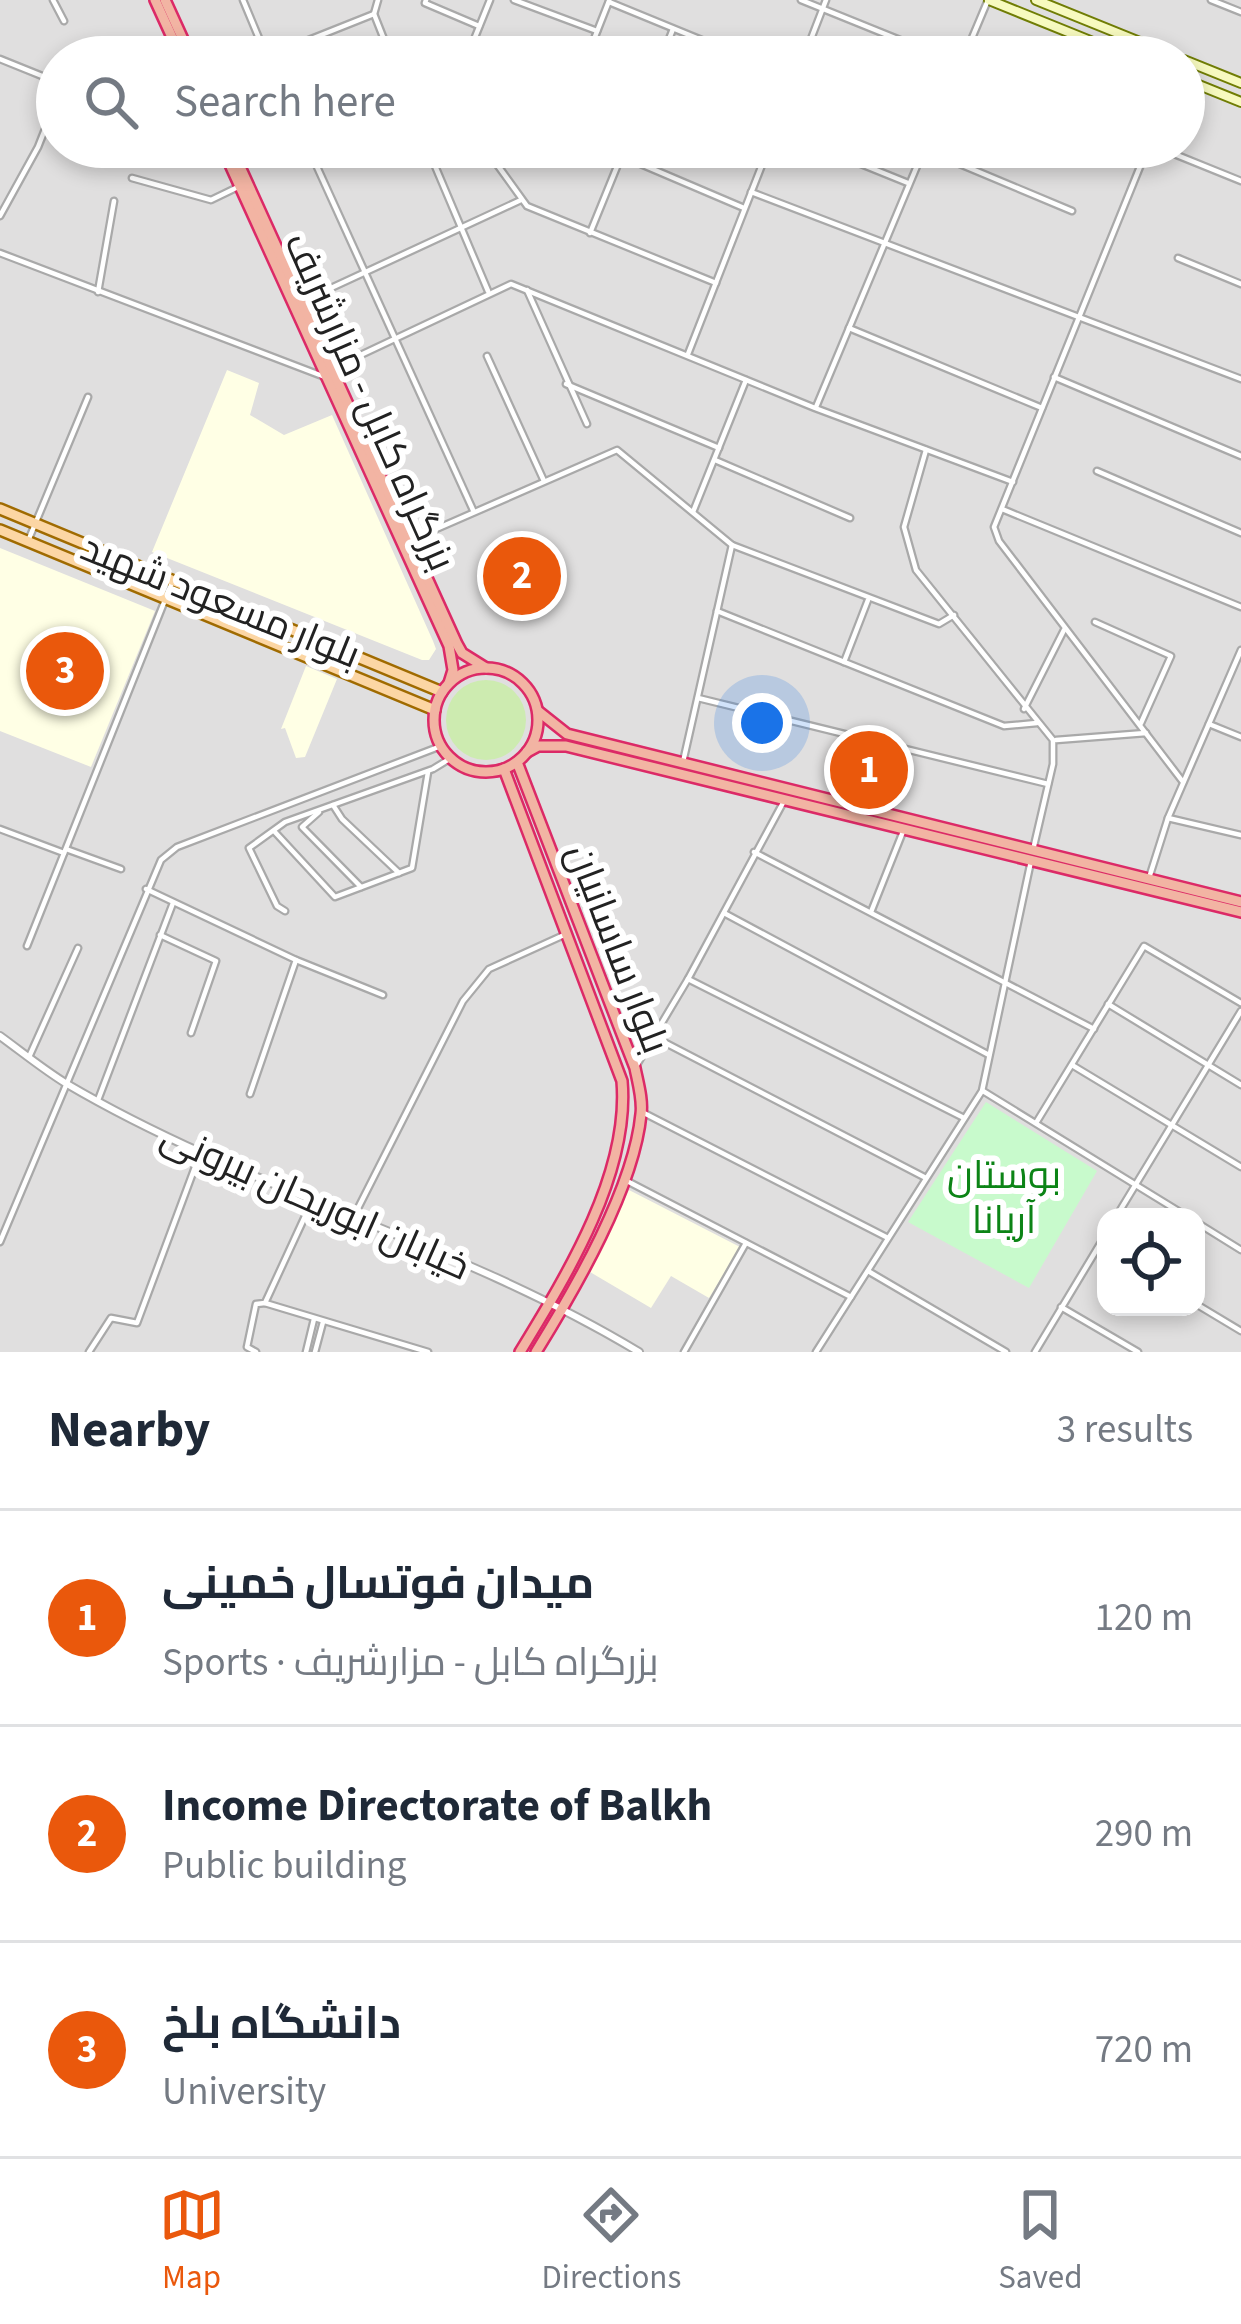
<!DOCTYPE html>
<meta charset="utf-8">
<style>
:root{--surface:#fff;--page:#f2f2f3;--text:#1f2937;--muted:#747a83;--line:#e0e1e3;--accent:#ea580c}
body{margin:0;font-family:"Source Sans 3",Cairo,sans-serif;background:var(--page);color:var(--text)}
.controls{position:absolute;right:36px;bottom:36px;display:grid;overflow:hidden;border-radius:24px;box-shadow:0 6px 18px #0003}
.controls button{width:108px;height:108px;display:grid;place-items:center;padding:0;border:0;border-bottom:3px solid var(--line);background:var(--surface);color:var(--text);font:60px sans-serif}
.you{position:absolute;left:762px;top:723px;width:42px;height:42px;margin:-30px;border:9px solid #fff;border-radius:50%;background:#1a73e8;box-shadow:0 0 0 18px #1a73e833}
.badge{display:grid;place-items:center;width:78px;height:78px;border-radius:50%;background:var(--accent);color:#fff;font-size:39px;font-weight:700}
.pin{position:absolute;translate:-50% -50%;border:6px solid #fff;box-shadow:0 3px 12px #0006}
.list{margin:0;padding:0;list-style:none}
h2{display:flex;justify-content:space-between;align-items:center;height:156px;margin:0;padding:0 48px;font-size:51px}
h2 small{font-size:39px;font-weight:400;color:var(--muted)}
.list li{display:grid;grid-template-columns:78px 1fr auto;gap:36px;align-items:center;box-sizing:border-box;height:216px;padding:0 48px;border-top:3px solid var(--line)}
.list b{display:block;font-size:45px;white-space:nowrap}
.list p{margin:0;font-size:39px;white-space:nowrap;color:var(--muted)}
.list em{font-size:39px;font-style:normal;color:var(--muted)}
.icon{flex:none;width:66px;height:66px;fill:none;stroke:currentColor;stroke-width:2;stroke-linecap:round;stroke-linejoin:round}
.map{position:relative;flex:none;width:1241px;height:1352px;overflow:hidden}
.search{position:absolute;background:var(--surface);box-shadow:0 6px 18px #0003;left:36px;right:36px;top:36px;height:132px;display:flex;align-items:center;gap:30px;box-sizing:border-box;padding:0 42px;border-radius:66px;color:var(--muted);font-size:45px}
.sheet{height:804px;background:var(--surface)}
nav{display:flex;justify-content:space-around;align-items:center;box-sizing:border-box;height:168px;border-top:3px solid var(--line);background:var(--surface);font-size:33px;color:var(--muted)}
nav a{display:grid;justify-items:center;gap:6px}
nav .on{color:var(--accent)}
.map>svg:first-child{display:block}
.residential{fill:#e0dfdf;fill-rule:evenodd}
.education{fill:#ffffe5}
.grass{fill:#cdebb0}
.park{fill:#c8facc}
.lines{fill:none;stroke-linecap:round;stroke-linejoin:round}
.minor-casing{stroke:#a9a9a9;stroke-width:9}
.tertiary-casing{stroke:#a9a9a9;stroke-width:10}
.secondary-casing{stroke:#707d05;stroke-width:12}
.primary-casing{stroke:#a06b00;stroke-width:14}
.trunk-casing{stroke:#dc2a67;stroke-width:14}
.minor{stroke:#fff;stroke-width:4.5}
.tertiary{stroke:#fff;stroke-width:6}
.secondary{stroke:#f7fabf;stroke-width:8}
.primary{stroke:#fcd6a4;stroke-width:9}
.trunk{stroke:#f2b4a3;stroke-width:9}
.labels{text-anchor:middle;stroke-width:12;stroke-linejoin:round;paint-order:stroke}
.street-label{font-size:39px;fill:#222;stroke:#fff}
.park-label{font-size:39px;fill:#0c8416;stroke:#fff}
</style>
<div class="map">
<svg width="1241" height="1352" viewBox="0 0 1241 1352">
<rect width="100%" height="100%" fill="#f2efe9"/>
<!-- residential -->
<path class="residential" d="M 0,0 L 1241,0 L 1241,1352 L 0,1352 ZM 57,57 L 1184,57 L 1184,147 L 57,147 ZM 1106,1217 L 1196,1217 L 1196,1307 L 1106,1307 Z"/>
<!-- education -->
<g class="education">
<polygon points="227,370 259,383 250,415 284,435 332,415 433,641 436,649 429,660 422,660 152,552"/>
<polygon points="0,548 155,611 91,767 0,731"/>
<polygon points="306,666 337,679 305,757 296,758 285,728 281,729"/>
<polygon points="629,1190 740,1247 709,1298 671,1276 651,1308 590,1272"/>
</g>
<!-- grass -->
<circle class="grass" cx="486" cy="720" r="40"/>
<!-- park -->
<polygon class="park" points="986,1102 1097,1171 1029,1288 908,1222"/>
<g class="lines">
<!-- minor casing -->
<g class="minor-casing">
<g id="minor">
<polyline points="53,0 64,21"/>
<polyline points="243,0 266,55"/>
<polyline points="378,0 374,14 391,57"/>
<polyline points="426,0 425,3 479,26"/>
<polyline points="514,0 597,31"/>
<polyline points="801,0 942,57"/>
<polyline points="1211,0 1241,12"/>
<polyline points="609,2 743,57"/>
<polyline points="266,57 374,14"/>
<polyline points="467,57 490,0"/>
<polyline points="587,57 609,1"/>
<polyline points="662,57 673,29"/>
<polyline points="804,57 826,0"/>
<polyline points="964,57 988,0"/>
<polyline points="0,59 57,82"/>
<polyline points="308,147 473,510"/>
<polyline points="427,147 488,291"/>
<polyline points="491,147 496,163 527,206 716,283"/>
<polyline points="819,147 908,183"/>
<polyline points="1148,147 994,527 999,541 1183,782"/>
<polyline points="1157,147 1241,181"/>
<polyline points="924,149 1072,211"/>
<polyline points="622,156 744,208"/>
<polyline points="132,178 211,200 240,186"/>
<polyline points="751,192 1241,379"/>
<polyline points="0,216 38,147 57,99"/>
<polyline points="590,233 625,147"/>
<polyline points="0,253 325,377"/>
<polyline points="1178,258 1241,284"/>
<polyline points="527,290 587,424"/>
<polyline points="98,292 114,201"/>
<polyline points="303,301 521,200"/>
<polyline points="849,328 1042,408"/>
<polyline points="688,354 769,147"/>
<polyline points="487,356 544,481"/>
<polyline points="331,369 511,284 815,408 1013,482"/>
<polyline points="1054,377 1241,456"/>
<polyline points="566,384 719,448"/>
<polyline points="816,407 925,147"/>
<polyline points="926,450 904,527 916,570 1053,740 1053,764 1033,850"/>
<polyline points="715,460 850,518"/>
<polyline points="1097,471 1241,533"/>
<polyline points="1002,509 1241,607"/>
<polyline points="693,512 746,380"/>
<polyline points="411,540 617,450 732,545 939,624 954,615"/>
<polyline points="28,541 88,397"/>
<polyline points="717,611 1004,726 1037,723"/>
<polyline points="1095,622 1171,656 1141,723"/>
<polyline points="844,662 868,600"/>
<polyline points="698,698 1048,784"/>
<polyline points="1024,709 1064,630"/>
<polyline points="1209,724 1241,737"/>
<polyline points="1056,740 1146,733"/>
<polyline points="683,762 732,545"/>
<polyline points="333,805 342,819 399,873"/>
<polyline points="319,812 302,827 361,887"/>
<polyline points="1168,818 1241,835"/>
<polyline points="0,829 64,853"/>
<polyline points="274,831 335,897 412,868 428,772"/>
<polyline points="66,849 121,869"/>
<polyline points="754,852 1094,1029"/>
<polyline points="1149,878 1168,818 1241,650"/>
<polyline points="146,889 296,960 250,1094"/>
<polyline points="285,911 277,906 249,848 285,822 433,769 451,758"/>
<polyline points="871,912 904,829"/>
<polyline points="724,913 989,1055"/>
<polyline points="160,935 216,961 191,1033"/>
<polyline points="27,946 173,580"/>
<polyline points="296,960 383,995"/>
<polyline points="688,979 964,1118"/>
<polyline points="1108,1004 1241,1085"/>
<polyline points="656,1038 926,1178"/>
<polyline points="29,1057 78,948"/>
<polyline points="1072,1065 1241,1167"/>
<polyline points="635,1068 688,979 784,801"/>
<polyline points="983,1091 1188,1217"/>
<polyline points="98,1100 173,903"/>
<polyline points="642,1112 888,1238"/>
<polyline points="1036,1123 1144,946 1241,1003"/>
<polyline points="627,1181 851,1297"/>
<polyline points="1116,1217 1241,1011"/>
<polyline points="353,1218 463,1001 489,969 564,935"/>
<polyline points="1196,1222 1241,1250"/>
<polyline points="0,1242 161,860 177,847 441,746"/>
<polyline points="868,1271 1006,1352"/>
<polyline points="265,1303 428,1352"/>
<polyline points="1196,1304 1241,1331"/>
<polyline points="1061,1307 1138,1352"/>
<polyline points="89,1352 111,1318 137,1323 201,1151"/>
<polyline points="256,1352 247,1347 256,1304 265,1303 313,1199"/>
<polyline points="306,1352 314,1319"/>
<polyline points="315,1352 323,1322"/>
<polyline points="684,1352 746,1243"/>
<polyline points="816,1352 982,1091 1031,861"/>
<polyline points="1035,1352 1106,1234"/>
</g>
</g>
<!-- tertiary casing -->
<g class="tertiary-casing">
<path id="tertiary" d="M 0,1036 C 22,1052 44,1070 67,1084 C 249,1191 459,1243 639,1352"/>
</g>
<!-- secondary casing -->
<g class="secondary-casing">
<g id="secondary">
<polyline points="989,0 1130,57"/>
<polyline points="1036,0 1177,57"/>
<polyline points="1184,60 1241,83"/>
<polyline points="1184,79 1241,102"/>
</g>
</g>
<!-- primary casing -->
<g class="primary-casing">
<g id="primary">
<polyline points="0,509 442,692"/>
<polyline points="0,530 435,710"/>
</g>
</g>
<!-- trunk casing -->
<g class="trunk-casing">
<g id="trunk">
<polyline points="155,0 181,57"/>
<polyline points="165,0 191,57"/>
<polyline points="222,147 449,646 453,670 449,683"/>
<polyline points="231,147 457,644 462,653 486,668"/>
<circle cx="486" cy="720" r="52"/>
<polyline points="538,711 567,734 1241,902"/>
<polyline points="527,752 538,746 566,746 1241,912"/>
<path d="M 517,762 L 635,1068 C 638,1083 643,1100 641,1114 C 634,1188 575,1289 536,1352"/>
<path d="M 504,769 L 622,1081 C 630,1173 567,1275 520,1352"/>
</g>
</g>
<!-- minor -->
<use href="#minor" class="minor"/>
<!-- tertiary -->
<use href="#tertiary" class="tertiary"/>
<!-- secondary -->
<use href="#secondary" class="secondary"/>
<!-- primary -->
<use href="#primary" class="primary"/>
<!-- trunk -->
<use href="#trunk" class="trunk"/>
</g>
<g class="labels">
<!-- street labels -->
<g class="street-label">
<text transform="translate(371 401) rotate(66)" y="14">بزرگراه کابل - مزارشریف</text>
<text transform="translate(221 600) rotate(22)" y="14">بلوار مسعود شهید</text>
<text transform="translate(619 948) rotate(69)" y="14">بلوار ساسانیان</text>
<text transform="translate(316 1200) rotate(24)" y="14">خیابان ابوریحان بیرونی</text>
</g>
<!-- park labels -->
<g class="park-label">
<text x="1004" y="1188">بوستان<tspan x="1004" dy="45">آریانا</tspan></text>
</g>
</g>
</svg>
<div class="controls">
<button><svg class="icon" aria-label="locate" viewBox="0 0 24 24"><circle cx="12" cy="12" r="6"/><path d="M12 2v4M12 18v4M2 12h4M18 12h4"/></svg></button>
</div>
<div class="you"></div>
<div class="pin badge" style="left:869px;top:770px">1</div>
<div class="pin badge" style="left:522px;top:576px">2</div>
<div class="pin badge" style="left:65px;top:671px">3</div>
<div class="search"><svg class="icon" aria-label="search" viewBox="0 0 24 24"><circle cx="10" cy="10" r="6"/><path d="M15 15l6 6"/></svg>Search here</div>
</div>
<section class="sheet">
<h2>Nearby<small>3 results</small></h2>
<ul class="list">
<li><span class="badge">1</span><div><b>میدان فوتسال خمینی</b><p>Sports · بزرگراه کابل - مزارشریف</p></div><em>120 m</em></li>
<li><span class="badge">2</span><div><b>Income Directorate of Balkh</b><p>Public building</p></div><em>290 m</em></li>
<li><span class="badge">3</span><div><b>دانشگاه بلخ</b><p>University</p></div><em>720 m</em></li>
</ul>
</section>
<nav>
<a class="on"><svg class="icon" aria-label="map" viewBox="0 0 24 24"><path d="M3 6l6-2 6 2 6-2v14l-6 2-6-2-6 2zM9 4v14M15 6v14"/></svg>Map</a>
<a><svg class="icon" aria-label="directions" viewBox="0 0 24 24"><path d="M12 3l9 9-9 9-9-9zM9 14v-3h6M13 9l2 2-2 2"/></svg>Directions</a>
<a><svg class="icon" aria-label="saved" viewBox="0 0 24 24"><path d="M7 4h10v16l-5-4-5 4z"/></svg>Saved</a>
</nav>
